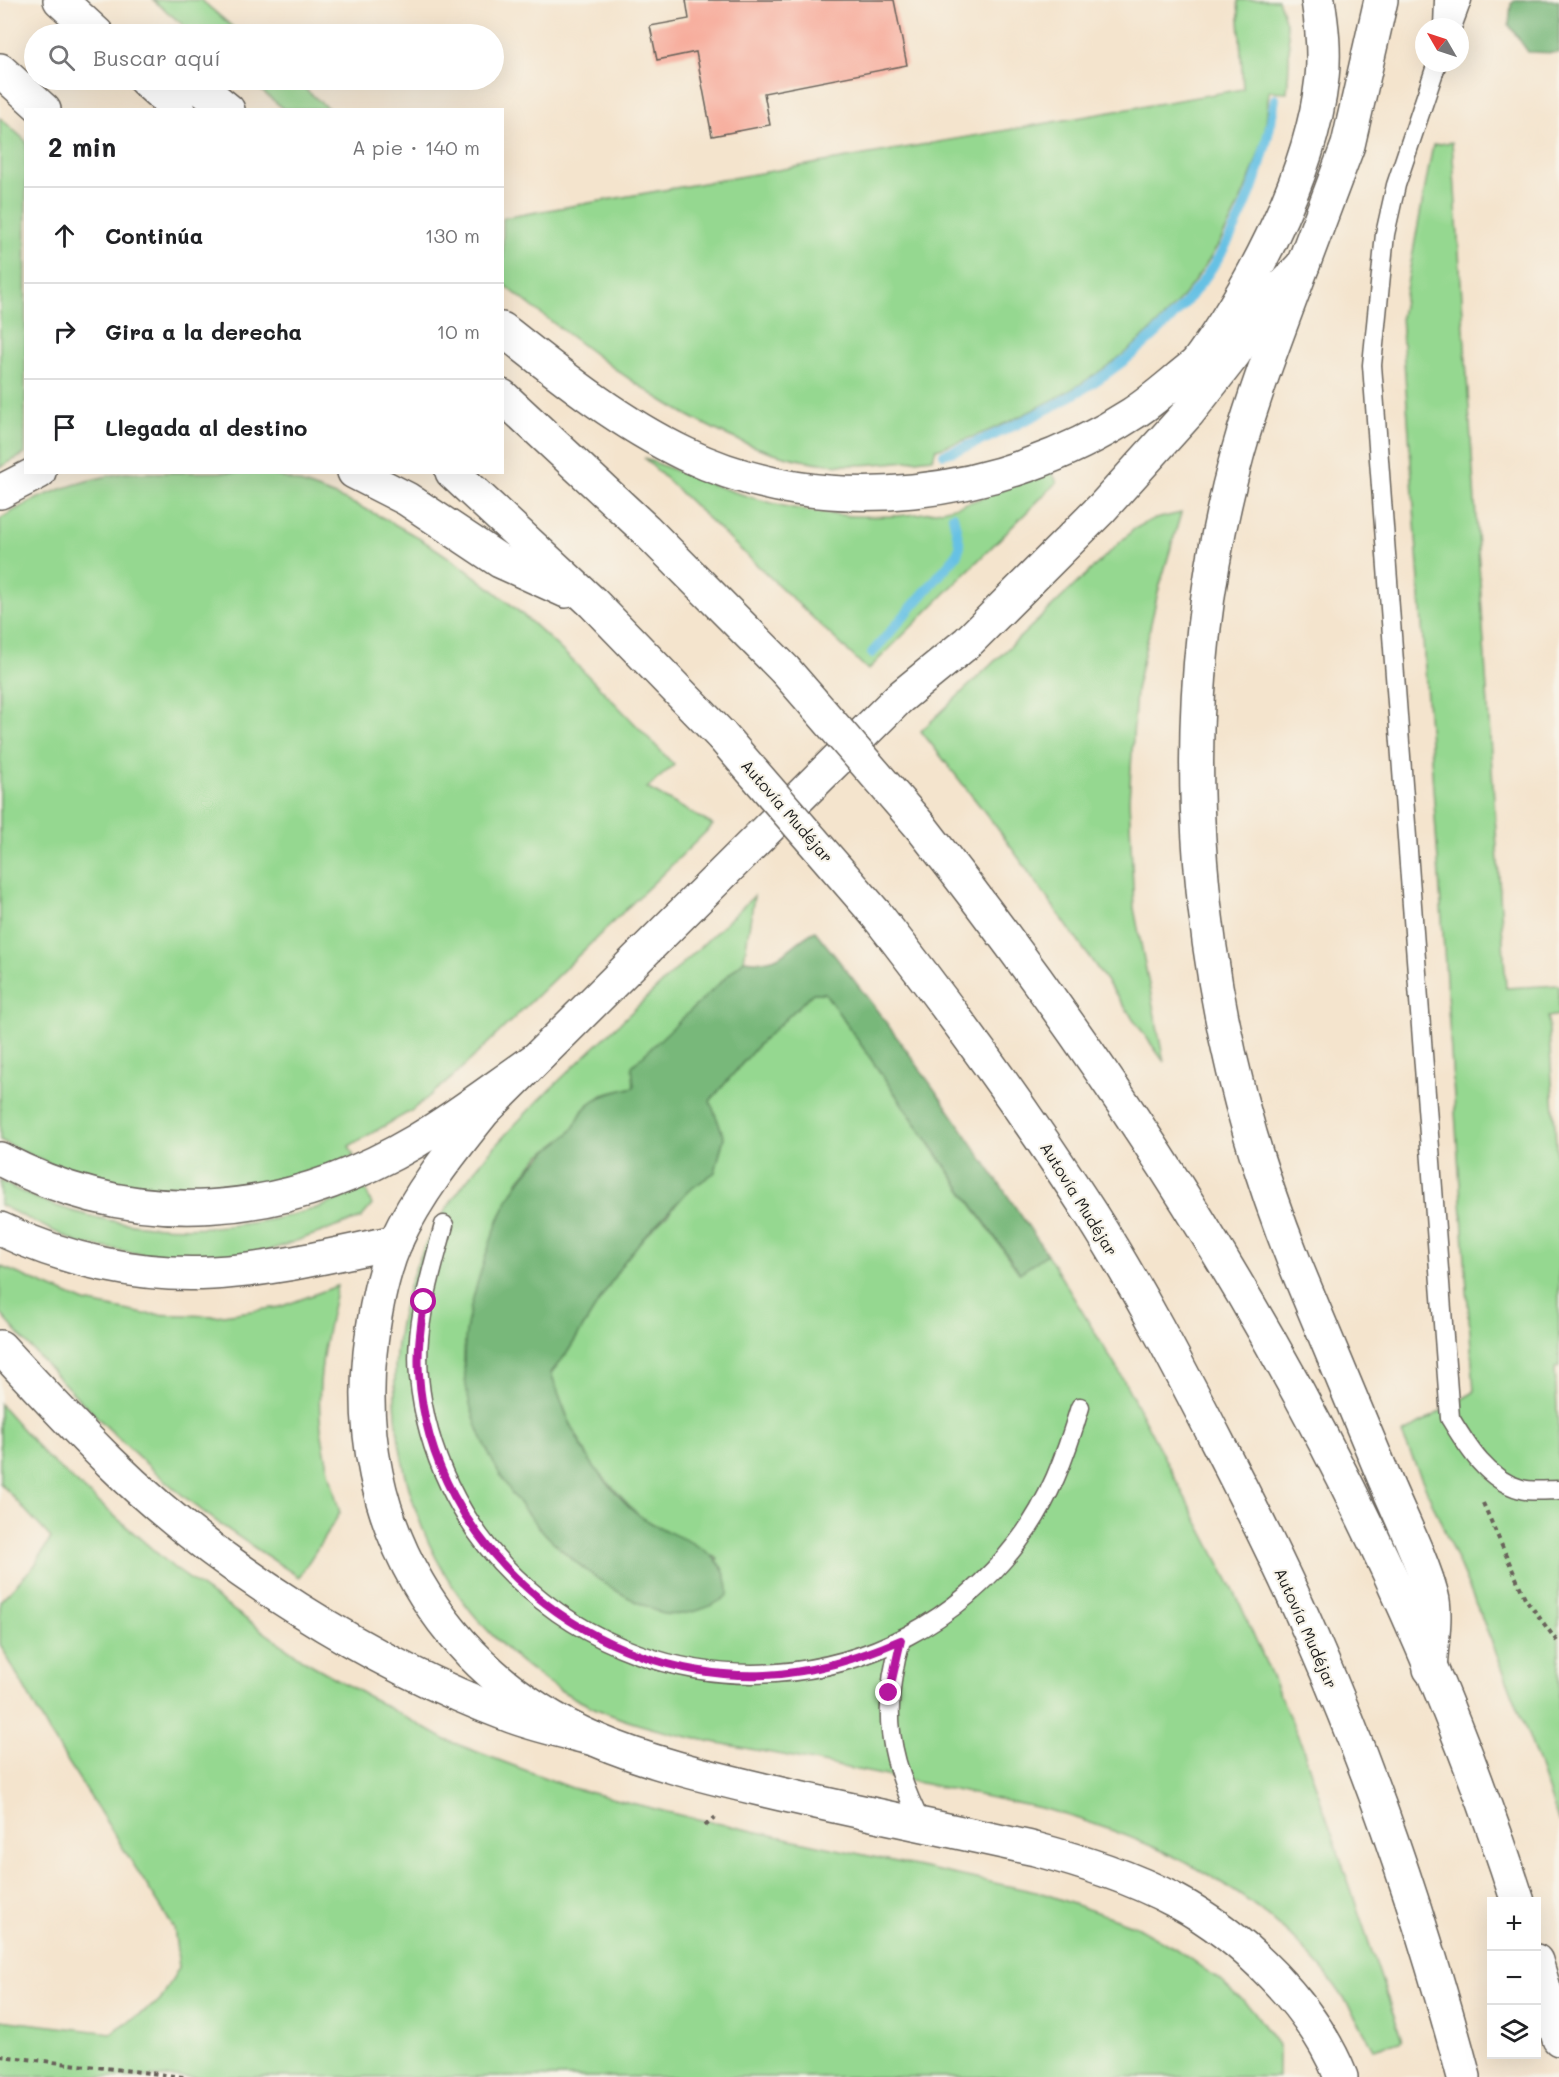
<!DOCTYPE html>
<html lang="es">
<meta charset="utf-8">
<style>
:root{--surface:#fff;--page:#f6f6f6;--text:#202124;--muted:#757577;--line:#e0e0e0}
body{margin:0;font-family:Mali,sans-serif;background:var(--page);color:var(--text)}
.controls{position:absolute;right:18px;bottom:18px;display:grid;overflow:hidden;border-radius:0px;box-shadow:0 6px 24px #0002}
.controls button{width:54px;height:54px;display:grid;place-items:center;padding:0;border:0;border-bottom:2px solid var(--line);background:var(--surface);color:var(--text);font:30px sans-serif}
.compass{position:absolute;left:1415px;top:18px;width:54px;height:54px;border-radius:50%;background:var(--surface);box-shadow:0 6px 24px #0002;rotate:309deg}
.stop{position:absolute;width:18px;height:18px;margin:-14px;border:4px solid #b5179e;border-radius:50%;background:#fff}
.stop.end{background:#b5179e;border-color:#fff;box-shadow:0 2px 6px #0008}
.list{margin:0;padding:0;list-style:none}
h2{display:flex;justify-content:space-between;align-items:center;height:78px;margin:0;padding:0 24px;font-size:26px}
h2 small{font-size:20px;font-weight:400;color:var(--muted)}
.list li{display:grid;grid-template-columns:39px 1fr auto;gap:18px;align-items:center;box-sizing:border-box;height:96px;padding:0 24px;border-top:2px solid var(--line)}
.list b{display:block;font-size:22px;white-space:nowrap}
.list em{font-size:20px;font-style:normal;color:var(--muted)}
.icon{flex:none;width:33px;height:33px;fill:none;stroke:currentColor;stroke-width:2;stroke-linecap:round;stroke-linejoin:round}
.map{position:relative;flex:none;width:1559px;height:2077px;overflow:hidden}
.search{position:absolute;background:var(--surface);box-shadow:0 6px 24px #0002;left:24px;top:24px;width:480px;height:66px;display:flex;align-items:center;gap:15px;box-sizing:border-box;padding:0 21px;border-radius:33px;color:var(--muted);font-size:22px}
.panel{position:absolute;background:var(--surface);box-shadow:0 6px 24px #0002;left:24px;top:108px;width:480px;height:366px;border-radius:0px}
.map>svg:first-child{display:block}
.green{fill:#95d890;stroke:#587a56;stroke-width:1.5}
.forest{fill:#78b87a;stroke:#4a6a4b;stroke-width:1.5}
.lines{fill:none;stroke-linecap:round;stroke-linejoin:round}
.stream{stroke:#66c1e4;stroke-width:10}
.building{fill:#f7ad9d}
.service-casing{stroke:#68625a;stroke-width:21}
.trunk-casing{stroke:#68625a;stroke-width:36}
.motorway-casing{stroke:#68625a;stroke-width:36}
.path{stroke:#68625a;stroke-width:4;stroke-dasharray:4.5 4.5;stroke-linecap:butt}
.service{stroke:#fff;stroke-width:18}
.trunk{stroke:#fff;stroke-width:33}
.motorway{stroke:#fff;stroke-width:33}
.motorway-bridge-casing{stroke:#68625a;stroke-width:36;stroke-linecap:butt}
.motorway-bridge{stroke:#fff;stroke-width:33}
.route{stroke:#b5179e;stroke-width:8}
.labels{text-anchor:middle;stroke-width:4.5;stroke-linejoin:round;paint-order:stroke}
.street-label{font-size:16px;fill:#1c1c1c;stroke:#f7f3e8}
</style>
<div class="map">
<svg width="1559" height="2077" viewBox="0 0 1559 2077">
<rect width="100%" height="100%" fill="#f7f3e8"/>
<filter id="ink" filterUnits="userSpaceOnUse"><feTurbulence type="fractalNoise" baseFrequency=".0167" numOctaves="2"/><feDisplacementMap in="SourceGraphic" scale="12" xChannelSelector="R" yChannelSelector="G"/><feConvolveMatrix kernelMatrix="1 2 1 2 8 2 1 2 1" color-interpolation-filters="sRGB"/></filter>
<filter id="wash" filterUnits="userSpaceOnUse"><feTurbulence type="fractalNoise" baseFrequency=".008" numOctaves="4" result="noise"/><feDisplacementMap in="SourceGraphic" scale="24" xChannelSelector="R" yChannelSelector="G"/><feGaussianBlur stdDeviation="1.35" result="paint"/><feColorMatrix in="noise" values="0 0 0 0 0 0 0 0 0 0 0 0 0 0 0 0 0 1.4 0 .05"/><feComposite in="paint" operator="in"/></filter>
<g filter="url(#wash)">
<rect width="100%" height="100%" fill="#f4e4cd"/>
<!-- green -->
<g class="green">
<polygon points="153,0 201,0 241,34 194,34"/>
<path d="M 1238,0 L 1278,0 C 1292,29 1290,60 1287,92 L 1269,91 C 1267,107 1267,125 1263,140 C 1223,270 1154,351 1033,410 C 999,427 972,439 936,449 L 933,458 C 899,462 863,467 829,464 C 711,454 593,353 503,284 L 503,218 L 1243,89 Z"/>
<polygon points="248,80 294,80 329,109 284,109"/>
<polygon points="0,118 26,141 25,454 0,467"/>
<path d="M 1452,142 L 1506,988 L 1559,985 L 1559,1015 L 1548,1017 L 1559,1191 L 1559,1367 L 1555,1368 L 1559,1446 L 1559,1823 C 1516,1690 1458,1562 1402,1434 L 1474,1392 L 1401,316 L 1433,145 Z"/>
<path d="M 644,458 C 740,497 825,529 931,512 C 972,505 1012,486 1050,469 L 1057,482 L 868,670 Z"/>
<path d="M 263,472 C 441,518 552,636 674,765 L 647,788 L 713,825 L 453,1077 L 411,1111 L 349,1146 L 354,1156 C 222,1204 127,1209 0,1140 L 0,519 C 37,495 82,480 124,473 Z"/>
<polygon points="1181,513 1158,592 1136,690 1129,800 1134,908 1164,1062 998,829 921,731 1134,529 1151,520"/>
<path d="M 754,896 L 744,960 L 696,1007 L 634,1087 L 602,1095 L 583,1110 L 571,1133 L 539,1156 L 519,1180 L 498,1220 L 465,1380 L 475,1417 L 493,1462 L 516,1499 L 546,1535 L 583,1568 L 628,1597 L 664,1614 L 718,1559 L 639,1516 L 593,1466 L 568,1418 L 551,1373 L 567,1353 L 623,1263 L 644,1237 L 667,1215 L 688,1191 L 715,1172 L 724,1137 L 710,1101 L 759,1044 L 813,993 L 825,993 L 1019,1273 L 1047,1254 L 1121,1375 L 1237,1597 L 1301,1743 L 1402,2040 L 1374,2049 C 1358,2021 1342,1992 1321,1968 C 1247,1882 1152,1839 1045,1809 C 959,1791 874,1773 788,1756 C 731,1745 660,1735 606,1713 C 524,1680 454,1609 422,1527 C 388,1440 383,1336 423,1250 C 461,1170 538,1100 602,1040 C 652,992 703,944 754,896 Z"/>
<path d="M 0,1181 C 96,1233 206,1240 310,1210 C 329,1205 347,1195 365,1188 L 372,1205 L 361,1218 L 262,1253 L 163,1258 L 78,1243 L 0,1205 Z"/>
<path d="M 0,1266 L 85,1302 L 144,1314 L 216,1316 L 280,1307 L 337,1286 C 327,1332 315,1380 321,1428 C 325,1457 332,1485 340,1513 L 299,1577 C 252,1546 203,1515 161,1477 C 104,1427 50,1371 0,1313 Z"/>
<polygon points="0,1404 47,1457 174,1568 305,1661 446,1740 572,1788 679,1815 1045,1894 1136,1926 1176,1949 1218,1979 1253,2010 1278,2045 1278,2077 0,2077 0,2020 111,2033 160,2001 179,1967 174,1928 49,1732 0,1644 0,1601 35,1565 51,1538 0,1483"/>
</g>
<!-- forest -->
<g class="forest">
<polygon points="1516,0 1559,0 1559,53 1528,52 1509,25 1511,4"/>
<path d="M 815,931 C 899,1034 973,1144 1047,1254 L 1020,1273 L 825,993 L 813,993 L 759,1044 L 710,1101 L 724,1137 L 715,1172 L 688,1191 L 644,1237 L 623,1263 L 567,1353 L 551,1373 C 562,1405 574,1437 593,1465 C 603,1479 625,1504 639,1515 C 671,1541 730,1543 728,1595 C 713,1608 684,1617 664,1614 C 658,1613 650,1607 643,1605 C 594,1582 548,1543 516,1499 C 492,1466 470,1420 465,1379 C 460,1336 473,1295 486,1255 C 503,1202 519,1171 565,1137 C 574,1131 576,1121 582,1112 C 593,1095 616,1092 634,1087 L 632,1066 L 744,960 C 783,966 784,948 815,931 Z"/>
</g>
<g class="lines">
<!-- stream -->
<g class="stream">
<path d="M 944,454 C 977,444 1006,430 1036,415 C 1170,349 1252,249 1275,99"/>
<polyline points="872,653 956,556 960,546 953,516"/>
</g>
</g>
<g id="blocks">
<!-- building -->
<polygon class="building" points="686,0 894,0 907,65 764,93 770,125 712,136 696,52 657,60 650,26 689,19"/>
</g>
</g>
<g filter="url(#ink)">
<use href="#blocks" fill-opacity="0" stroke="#68625a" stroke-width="1.5"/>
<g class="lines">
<!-- service casing -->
<g class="service-casing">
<g id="service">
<polyline points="1443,27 1444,0"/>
<polyline points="1452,27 1462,0"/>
<path d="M 1437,63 L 1396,185 L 1385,234 L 1372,365 L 1450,1418 C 1467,1446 1487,1480 1521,1489 C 1532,1492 1548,1490 1559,1490"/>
<path d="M 444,1225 C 431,1275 414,1325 419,1377 C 426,1452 461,1525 515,1577 C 661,1718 894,1704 1018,1542 C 1049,1502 1066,1455 1080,1407"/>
<path d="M 901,1640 C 880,1710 889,1760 922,1825"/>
</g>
</g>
<!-- trunk casing -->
<g class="trunk-casing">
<g id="trunk">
<path d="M 1181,384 C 1244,304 1311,179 1322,78 C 1325,51 1322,26 1318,0"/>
<path d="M 1341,2077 C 1313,2006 1242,1936 1176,1901 C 1131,1877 1083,1862 1035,1849 C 946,1829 857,1812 768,1791 C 710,1777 649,1763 594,1739 C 440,1671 353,1520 370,1353 C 374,1315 381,1276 396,1241 C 418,1193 452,1151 484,1111 L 898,699 L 968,642 L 1102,508 L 1188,413 L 1234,354 L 1265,304 L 1303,265 L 1348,145 L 1381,0"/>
</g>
</g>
<!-- motorway casing -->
<g class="motorway-casing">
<g id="motorway">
<polyline points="60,0 97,34"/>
<polyline points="0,70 44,110"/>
<polyline points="145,80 179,110"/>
<polyline points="191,80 228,110"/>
<path d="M 1303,265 C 1280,327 1256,388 1238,452 C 1164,718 1193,1009 1295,1264 C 1325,1336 1355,1408 1385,1480 C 1400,1516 1422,1559 1432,1596 C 1437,1614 1431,1649 1430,1669"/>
<path d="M 502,329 C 560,375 618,422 685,454 C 827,522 1002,498 1132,414 C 1156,399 1177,378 1200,361"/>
<polyline points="502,396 645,529 785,670"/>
<polyline points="354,472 407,499 500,561 566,591"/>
<polyline points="452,472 593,603 722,736"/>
<polyline points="0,492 39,472"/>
<path d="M 921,827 C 1177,1151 1391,1506 1518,1902"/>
<path d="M 876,914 C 952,1011 1024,1110 1091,1214 C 1138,1288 1179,1367 1219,1445 C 1253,1511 1287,1578 1316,1647 C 1377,1786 1425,1931 1464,2077"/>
<path d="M 0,1159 C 137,1232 284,1219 416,1141 C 457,1117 494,1088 533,1061"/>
<path d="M 0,1229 C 65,1260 140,1277 212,1273 C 274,1270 335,1254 396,1242"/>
<path d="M 0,1347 C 36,1386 72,1425 110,1462 C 217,1567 371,1664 511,1716 C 538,1726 566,1732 594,1739"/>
<polyline points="1536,1961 1559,2039"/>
</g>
</g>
<!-- path -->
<g class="path">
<polyline points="1483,1503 1525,1598 1559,1644"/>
<polyline points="705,1826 717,1816"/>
<polyline points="0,2056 184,2077"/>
</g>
<!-- service -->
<use href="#service" class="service"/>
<!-- trunk -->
<use href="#trunk" class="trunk"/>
<!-- motorway -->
<use href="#motorway" class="motorway"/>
<!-- motorway-bridge casing -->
<g class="motorway-bridge-casing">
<g id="motorway-bridge">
<polyline points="785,670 921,827"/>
<polyline points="722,736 876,914"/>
</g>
</g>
<!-- motorway-bridge -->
<use href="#motorway-bridge" class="motorway-bridge"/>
</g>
</g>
<g class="lines" filter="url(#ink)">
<!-- route -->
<path class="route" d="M 424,1302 C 421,1326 417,1350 419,1374 C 430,1549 595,1682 765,1675 C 813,1673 857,1659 901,1640 L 889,1693"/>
</g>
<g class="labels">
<!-- street labels -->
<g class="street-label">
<text transform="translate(787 811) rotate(49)" y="6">Autovía Mudéjar</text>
<text transform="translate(1079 1199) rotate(58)" y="6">Autovía Mudéjar</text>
<text transform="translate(1306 1628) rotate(66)" y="6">Autovía Mudéjar</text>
</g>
</g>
</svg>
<div class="controls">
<button>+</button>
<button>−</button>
<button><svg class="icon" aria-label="layers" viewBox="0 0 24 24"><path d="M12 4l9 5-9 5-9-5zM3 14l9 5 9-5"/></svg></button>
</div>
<svg class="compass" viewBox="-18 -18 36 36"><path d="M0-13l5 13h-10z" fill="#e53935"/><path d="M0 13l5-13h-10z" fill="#757577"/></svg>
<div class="stop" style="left:424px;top:1302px"></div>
<div class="stop end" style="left:889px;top:1693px"></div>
<div class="search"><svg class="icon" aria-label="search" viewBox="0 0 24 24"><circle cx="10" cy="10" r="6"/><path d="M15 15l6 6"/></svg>Buscar aquí</div>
<section class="panel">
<h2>2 min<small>A pie · 140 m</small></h2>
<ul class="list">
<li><svg class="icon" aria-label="ahead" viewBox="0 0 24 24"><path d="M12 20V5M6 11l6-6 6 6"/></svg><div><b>Continúa</b></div><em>130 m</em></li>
<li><svg class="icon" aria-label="right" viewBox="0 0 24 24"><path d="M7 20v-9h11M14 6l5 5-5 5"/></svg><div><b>Gira a la derecha</b></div><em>10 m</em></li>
<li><svg class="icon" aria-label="arrive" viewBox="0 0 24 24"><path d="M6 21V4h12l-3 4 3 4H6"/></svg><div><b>Llegada al destino</b></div></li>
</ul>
</section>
</div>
